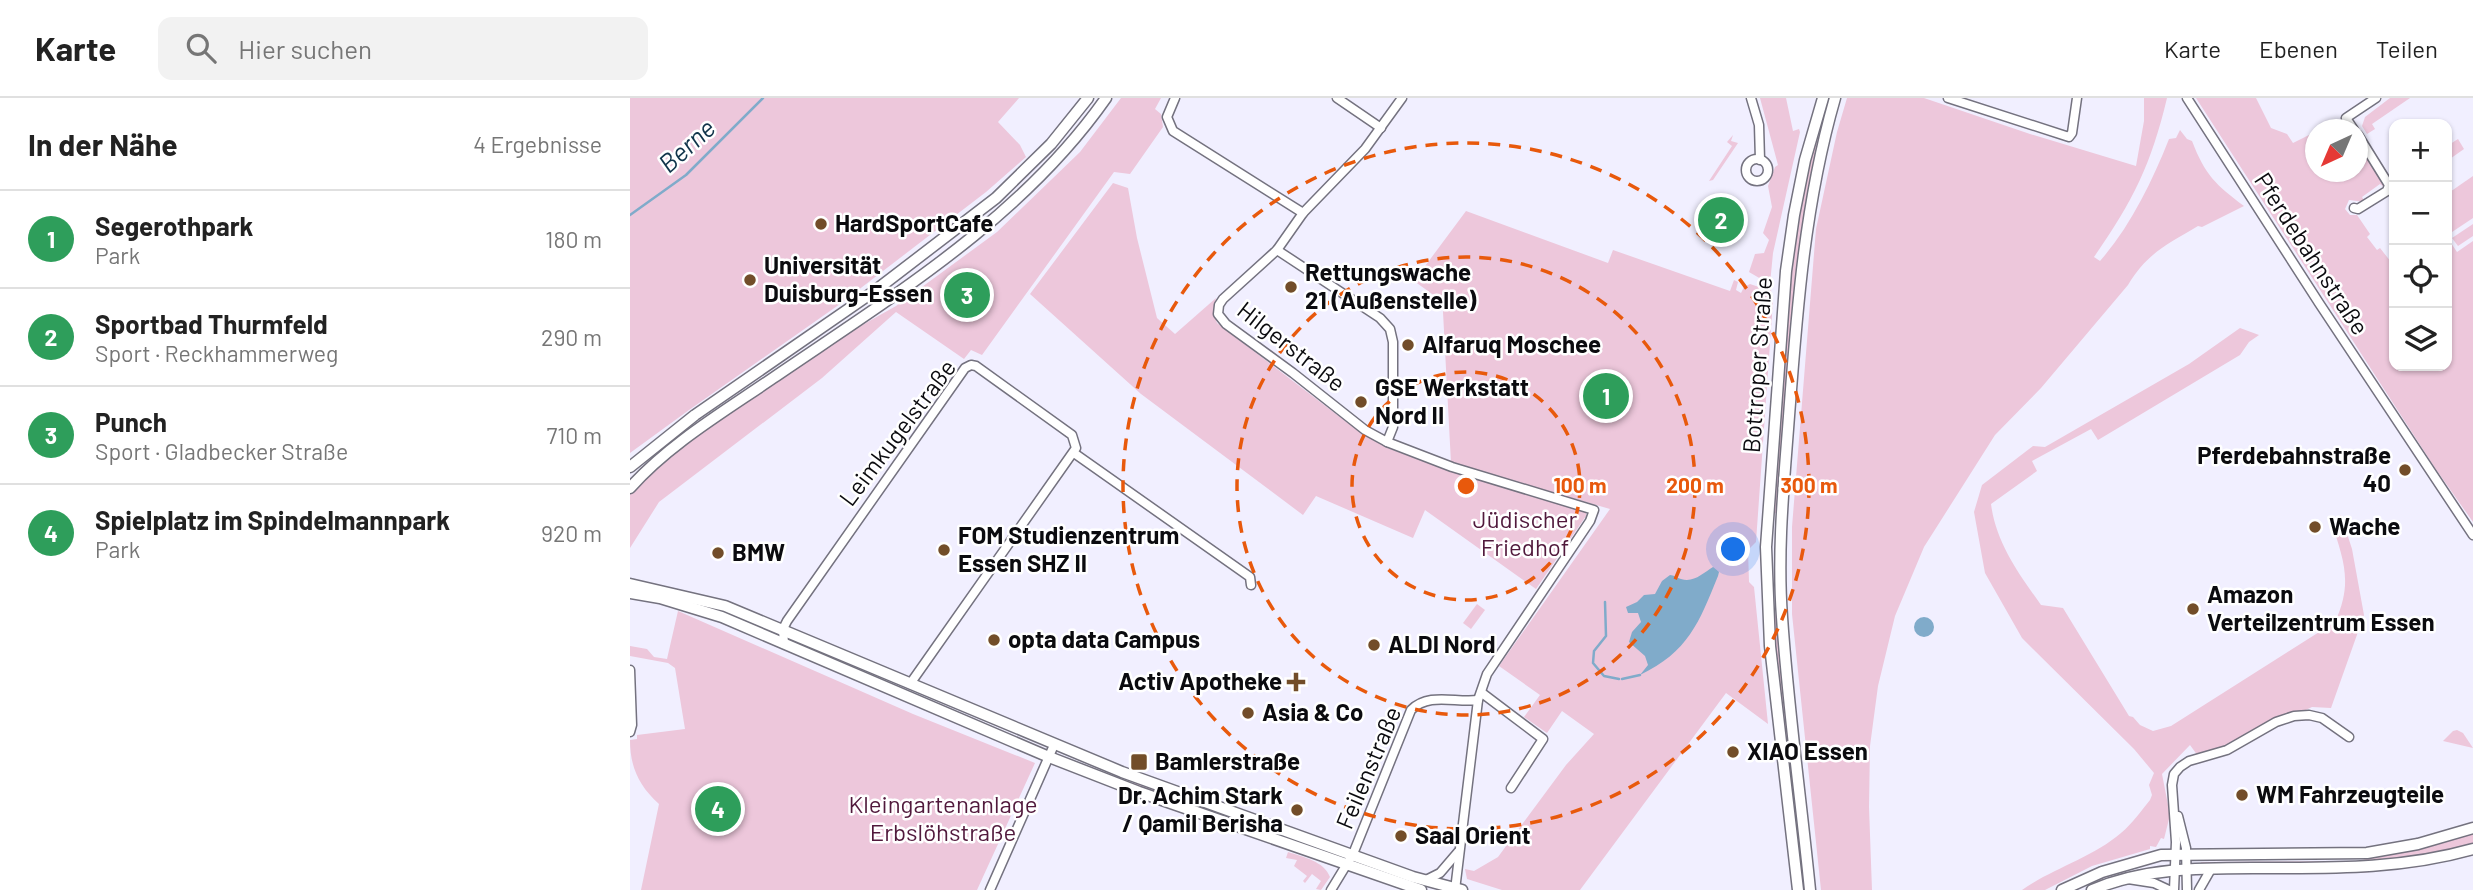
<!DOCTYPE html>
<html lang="de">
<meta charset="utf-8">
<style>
:root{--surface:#fff;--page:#f2f2f2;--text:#222;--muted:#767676;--line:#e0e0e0;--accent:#b45309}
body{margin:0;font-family:Barlow,sans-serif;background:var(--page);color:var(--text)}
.controls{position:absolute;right:21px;top:21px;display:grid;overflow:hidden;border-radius:14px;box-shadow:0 2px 5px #0004}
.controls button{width:63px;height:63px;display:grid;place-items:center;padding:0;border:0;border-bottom:2px solid var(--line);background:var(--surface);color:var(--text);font:35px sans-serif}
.compass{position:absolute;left:1675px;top:21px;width:63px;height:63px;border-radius:50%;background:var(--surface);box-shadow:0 2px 5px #0004;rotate:224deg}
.you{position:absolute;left:1104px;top:452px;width:24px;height:24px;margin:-18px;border:5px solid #fff;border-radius:50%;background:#1a73e8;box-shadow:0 0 0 10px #1a73e833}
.badge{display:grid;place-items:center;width:46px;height:46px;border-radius:50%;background:var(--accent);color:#fff;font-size:23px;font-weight:700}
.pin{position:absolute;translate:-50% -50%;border:4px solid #fff;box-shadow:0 2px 7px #0006}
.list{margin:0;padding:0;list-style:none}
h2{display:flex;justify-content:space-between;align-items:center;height:91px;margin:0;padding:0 28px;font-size:30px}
h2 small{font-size:23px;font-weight:400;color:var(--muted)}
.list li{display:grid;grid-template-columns:46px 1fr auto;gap:21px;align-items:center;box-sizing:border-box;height:98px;padding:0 28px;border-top:2px solid var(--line)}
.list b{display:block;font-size:26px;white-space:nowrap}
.list p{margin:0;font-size:23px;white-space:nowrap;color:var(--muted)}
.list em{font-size:23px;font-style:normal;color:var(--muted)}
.icon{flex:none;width:38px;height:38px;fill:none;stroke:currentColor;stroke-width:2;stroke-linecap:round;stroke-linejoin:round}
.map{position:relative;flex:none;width:1843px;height:792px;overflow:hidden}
header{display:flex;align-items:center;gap:42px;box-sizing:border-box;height:98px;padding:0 35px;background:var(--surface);border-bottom:2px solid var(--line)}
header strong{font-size:33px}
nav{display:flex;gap:38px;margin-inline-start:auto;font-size:24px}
.search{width:490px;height:63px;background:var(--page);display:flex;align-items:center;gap:18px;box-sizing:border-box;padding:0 24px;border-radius:14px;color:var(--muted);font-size:26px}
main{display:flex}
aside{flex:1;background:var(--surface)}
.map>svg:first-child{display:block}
.green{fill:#edc7db}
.water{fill:#80abca}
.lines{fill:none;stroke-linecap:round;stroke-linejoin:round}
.stream{stroke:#80abca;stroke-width:2.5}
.minor-casing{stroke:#74727f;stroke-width:11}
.major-casing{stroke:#74727f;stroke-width:13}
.minor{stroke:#fff;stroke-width:8}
.major{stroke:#fff;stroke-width:10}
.ring{fill:none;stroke:#e8590c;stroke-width:3.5;stroke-dasharray:12 9}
.poi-dot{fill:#724d29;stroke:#fff;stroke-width:2.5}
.labels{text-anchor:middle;stroke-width:5;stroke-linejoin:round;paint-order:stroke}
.poi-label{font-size:24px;font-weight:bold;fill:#0b0b0f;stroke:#fff;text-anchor:start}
.street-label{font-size:24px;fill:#0b0b0f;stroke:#fff}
.park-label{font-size:24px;fill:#51193c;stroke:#fff}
.water-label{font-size:26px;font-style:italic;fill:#10344a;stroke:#fff}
.centre{fill:#e8590c;stroke:#fff;stroke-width:3.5}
.ring-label{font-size:21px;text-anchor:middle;font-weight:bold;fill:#e8590c;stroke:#fff;stroke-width:5;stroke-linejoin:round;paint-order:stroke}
</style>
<header>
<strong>Karte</strong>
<div class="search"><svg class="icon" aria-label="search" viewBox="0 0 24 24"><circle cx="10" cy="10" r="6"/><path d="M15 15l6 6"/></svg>Hier suchen</div>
<nav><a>Karte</a><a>Ebenen</a><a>Teilen</a></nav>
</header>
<main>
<aside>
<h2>In der Nähe<small>4 Ergebnisse</small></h2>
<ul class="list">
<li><span class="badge" style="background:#2e9e5b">1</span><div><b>Segerothpark</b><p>Park</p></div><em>180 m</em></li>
<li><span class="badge" style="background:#2e9e5b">2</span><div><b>Sportbad Thurmfeld</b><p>Sport · Reckhammerweg</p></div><em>290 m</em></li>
<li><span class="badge" style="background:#2e9e5b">3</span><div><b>Punch</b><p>Sport · Gladbecker Straße</p></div><em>710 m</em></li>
<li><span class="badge" style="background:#2e9e5b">4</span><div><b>Spielplatz im Spindelmannpark</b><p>Park</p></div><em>920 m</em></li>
</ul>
</aside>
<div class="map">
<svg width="1843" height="792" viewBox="0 0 1843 792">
<rect width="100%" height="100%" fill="#f1efff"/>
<!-- green -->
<g class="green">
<polygon points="0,0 389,0 368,24 390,47 396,59 356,94 210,206 59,312 0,355"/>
<polygon points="491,0 531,0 525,11 531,16 533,29 500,76 484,74 352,257 341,252 334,261 266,214 192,280 29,404 0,450 0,397 9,384 75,328 174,260 266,208 367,134 450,54"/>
<polygon points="1130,0 1156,0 1163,33 1169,31 1170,34 1143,155 1140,186 1143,203 1126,444 1118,452 1119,484 1124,489 1138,626 1096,595 950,792 872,792 837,781 835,771 844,773 868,759 936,667 964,636 932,613 917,635 894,619 910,597 869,568 980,411 821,365 813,214 816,206 784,183 836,113 978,165 983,152 1100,193 1104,182 1108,184 1106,192 1111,195 1114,189 1120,186 1129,189 1131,181 1119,174 1125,156 1134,155 1139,142 1133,135 1142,109 1138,88 1145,69 1148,67"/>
<path d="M 1196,0 L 1199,0 C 1160,134 1158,277 1147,415 L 1142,415 C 1152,274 1157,136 1196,0 Z"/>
<path d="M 1217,0 L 1294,0 L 1400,36 L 1506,68 L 1514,23 L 1514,0 L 1537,0 C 1521,67 1503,103 1464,159 L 1470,163 C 1500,129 1522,84 1539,41 L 1546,40 L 1550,32 L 1557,41 L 1562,43 C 1575,77 1586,87 1614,108 L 1572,129 L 1568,128 C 1538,146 1517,155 1498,187 L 1411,290 L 1365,337 L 1294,449 L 1265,518 L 1248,588 L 1240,648 L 1239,709 L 1242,792 L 1191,792 L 1162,516 L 1162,429 L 1186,131 L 1207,34 Z"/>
<polygon points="1566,0 1626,0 1641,30 1657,36 1663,45 1685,34 1686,74 1728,74 1728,43 1756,84 1755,90 1750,86 1732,99 1735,104 1719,102 1715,111 1720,117 1727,117 1740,136 1737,139 1747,152 1750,150 1761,164 1764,162 1764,268 1817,268 1817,139 1827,154 1843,143 1843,424 1805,370"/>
<polygon points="1760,0 1780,0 1742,26 1745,31 1737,36 1732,28 1735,19"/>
<polygon points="1103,37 1101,43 1108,45 1083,82 1079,83 1102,48 1097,44"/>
<polygon points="1828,41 1834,51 1817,63 1817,48"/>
<polygon points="1843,78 1843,120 1819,136 1817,132 1817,96"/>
<polygon points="483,85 498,90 507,140 527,220 545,236 586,200 583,212 587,225 719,326 755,349 814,371 956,412 956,418 906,491 795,412 783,440 686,398 673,417 511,296 400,196"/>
<polygon points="1843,126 1843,138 1828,148 1822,140"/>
<path d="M 1610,230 L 1629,237 L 1619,244 L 1610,257 L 1468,342 L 1461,331 L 1402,363 L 1407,373 L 1361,406 C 1366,445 1389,476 1411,507 L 1433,510 L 1499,618 L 1503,619 L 1510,627 L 1523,633 L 1541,628 L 1705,524 C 1723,485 1714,463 1701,423 L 1711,417 L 1722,451 L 1734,517 L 1701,610 L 1682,609 L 1589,653 L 1568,658 L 1560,647 L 1532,676 L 1540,717 L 1534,741 L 1531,740 L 1526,749 L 1520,748 L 1520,751 L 1462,768 L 1415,792 L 1392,792 C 1423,770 1462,760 1491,735 C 1502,726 1511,713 1520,702 L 1522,697 L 1519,687 L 1524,675 L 1504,651 L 1392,540 L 1355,475 L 1344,414 L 1352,387 L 1403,348 L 1415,349 L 1559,266 Z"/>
<polygon points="1143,503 1148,528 1176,792 1174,792 1166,753 1143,532"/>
<polygon points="847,506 855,512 841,531 833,525"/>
<path d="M 48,513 L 283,616 L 405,665 L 347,792 L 11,792 L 29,706 C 9,688 0,669 0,642 L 7,641 L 7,637 L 55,631 L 45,570 L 38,565 L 0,558 L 0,548 L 17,551 L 24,559 L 37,561 Z"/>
<polygon points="1827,632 1833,635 1843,650 1813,643 1823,633"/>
<polygon points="503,684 643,734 642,734 604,724 502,688"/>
<polygon points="1843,734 1843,747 1804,757 1737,765 1571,767 1571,764 1728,763"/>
<path d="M 658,754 C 673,759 694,763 700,779 L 691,792 L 686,791 L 691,783 L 682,776 L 675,785 L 673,783 L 677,778 L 664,768 L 667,762 L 656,760 Z"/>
<polygon points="1789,767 1789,769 1729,775 1600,775 1728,773"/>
</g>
<!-- water -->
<g class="water">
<path d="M 1083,469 L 1089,474 L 1088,478 C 1069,525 1058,554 1010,577 L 1018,567 L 1015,558 L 999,544 L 1002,534 L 1011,524 L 1008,515 L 998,515 L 996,509 L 1007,504 L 1014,497 L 1025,496 L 1032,483 L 1040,477 C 1044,477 1047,480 1051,481 C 1064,485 1073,475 1083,469 Z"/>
<circle cx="1294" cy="529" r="10"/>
</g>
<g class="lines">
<!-- stream -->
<g class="stream">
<polyline points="0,117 56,77 133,0"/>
<polyline points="975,504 976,538 964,553 963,565 974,578 989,581"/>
<polyline points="992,581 1010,577"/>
</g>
<!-- minor casing -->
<g class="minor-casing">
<g id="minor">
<polyline points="545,0 537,19 543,33 673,115"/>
<polyline points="707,0 751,30"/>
<polyline points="772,0 735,51 673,115 647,152 593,201 589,207 588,216 596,226 663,275 735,332 757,344 822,369 964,412 960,423 857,576 848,602 825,792"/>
<polyline points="1121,0 1129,27 1130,62"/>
<polyline points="1318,0 1439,39 1442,35 1447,0"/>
<polyline points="1557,0 1689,205 1843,437"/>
<polyline points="1724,32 1716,20 1746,0"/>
<circle cx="1127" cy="72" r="11"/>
<polyline points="1724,110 1728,111 1757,93 1759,87 1728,37"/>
<polyline points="647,152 750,220 760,231 763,244 763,329 757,344"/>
<polyline points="444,355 620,479 621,487"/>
<polyline points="154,546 153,531 157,523 335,270 341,267 346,268 442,337 446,350 280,586"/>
<polyline points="0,572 2,627 0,634"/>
<polyline points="852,595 913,641 881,690"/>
<polyline points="1548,718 1556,750 1557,792"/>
<polyline points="1498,781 1524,785 1539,792"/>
<polyline points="796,782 810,775 828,754"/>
<polyline points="360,792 424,647"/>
<path d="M 701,792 L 723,756 L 781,612 C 799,594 825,605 848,602"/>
<polyline points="1544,792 1546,744 1542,687 1544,676 1550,669 1559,663 1597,652 1646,624 1664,618 1679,617 1692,620 1719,639"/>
<polyline points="1569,792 1581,771"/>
</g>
</g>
<!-- major casing -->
<g class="major-casing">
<g id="major">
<polyline points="0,369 65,317 246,192 366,100 421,46 458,0"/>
<path d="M 0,390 C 39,346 95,313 143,280 C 263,198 392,120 476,0"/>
<polyline points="0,486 95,508 492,674 783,779 832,792"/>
<polyline points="0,495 30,500 92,519 419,659 509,694 791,792"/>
<polyline points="1168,792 1140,548 1136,449 1156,173 1164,117 1175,62 1193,0"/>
<path d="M 1180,792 C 1171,701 1158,610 1152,519 C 1147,452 1154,385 1159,318 C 1167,210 1175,104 1205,0"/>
<polyline points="1432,792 1472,774 1531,757 1737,755 1788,746 1843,730"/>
<path d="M 1462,792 C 1516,769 1573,770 1631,770 C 1703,770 1773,771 1843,751"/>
</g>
</g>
<!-- minor -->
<use href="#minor" class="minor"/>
<!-- major -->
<use href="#major" class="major"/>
</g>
<!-- distance rings -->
<g class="ring">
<circle cx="836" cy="388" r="114"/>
<circle cx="836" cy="388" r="229"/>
<circle cx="836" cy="388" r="343"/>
</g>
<!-- markers -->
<g class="poi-dot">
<circle cx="191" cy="126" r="7"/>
<circle cx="120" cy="182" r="7"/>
<circle cx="661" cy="189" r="7"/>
<circle cx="778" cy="247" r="7"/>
<circle cx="731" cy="304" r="7"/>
<circle cx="1775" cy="372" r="7"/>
<circle cx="1685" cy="429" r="7"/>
<circle cx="314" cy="452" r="7"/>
<circle cx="88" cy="455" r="7"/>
<circle cx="1563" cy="511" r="7"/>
<circle cx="364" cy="542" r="7"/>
<circle cx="744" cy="547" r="7"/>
<path d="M662.5 573.5h7v7h7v7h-7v7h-7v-7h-7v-7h7z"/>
<circle cx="618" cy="615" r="7"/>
<circle cx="1103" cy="654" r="7"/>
<rect x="500" y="655" width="18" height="18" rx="3.5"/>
<circle cx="1612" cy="697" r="7"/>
<circle cx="667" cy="712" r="7"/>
<circle cx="771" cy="738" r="7"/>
</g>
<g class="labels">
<!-- poi labels -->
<g class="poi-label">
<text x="205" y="134">HardSportCafe</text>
<text x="134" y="176">Universität<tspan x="134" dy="28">Duisburg-Essen</tspan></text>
<text x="675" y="183">Rettungswache<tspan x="675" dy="28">21 (Außenstelle)</tspan></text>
<text x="792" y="255">Alfaruq Moschee</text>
<text x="745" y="298">GSE Werkstatt<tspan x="745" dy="28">Nord II</tspan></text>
<text x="1761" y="366" text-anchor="end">Pferdebahnstraße<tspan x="1761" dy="28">40</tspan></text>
<text x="1699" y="437">Wache</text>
<text x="328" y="446">FOM Studienzentrum<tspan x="328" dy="28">Essen SHZ II</tspan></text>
<text x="102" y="463">BMW</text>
<text x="1577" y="505">Amazon<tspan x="1577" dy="28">Verteilzentrum Essen</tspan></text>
<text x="378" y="550">opta data Campus</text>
<text x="758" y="555">ALDI Nord</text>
<text x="652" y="592" text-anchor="end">Activ Apotheke</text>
<text x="632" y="623">Asia &amp; Co</text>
<text x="1117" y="662">XIAO Essen</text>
<text x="525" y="672">Bamlerstraße</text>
<text x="1626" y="705">WM Fahrzeugteile</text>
<text x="653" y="706" text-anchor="end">Dr. Achim Stark<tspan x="653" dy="28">/ Qamil Berisha</tspan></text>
<text x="785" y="746">Saal Orient</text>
</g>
<!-- street labels -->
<g class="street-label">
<text transform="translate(1681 156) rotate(57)" y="8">Pferdebahnstraße</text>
<text transform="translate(661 249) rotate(38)" y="8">Hilgerstraße</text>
<text transform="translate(1128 267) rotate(-86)" y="8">Bottroper Straße</text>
<text transform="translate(268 335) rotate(-53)" y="8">Leimkugelstraße</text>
<text transform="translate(739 670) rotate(-67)" y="8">Feilenstraße</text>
</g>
<!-- park labels -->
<g class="park-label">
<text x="895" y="430">Jüdischer<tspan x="895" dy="28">Friedhof</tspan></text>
<text x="313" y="715">Kleingartenanlage<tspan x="313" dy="28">Erbslöhstraße</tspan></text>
</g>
<!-- water labels -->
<g class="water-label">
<text transform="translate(57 48) rotate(-42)" y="9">Berne</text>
</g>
</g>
<circle cx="836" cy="388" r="10" class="centre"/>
<g class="ring-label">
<text x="950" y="395">100 m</text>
<text x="1065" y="395">200 m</text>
<text x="1179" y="395">300 m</text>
</g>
</svg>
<div class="controls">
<button>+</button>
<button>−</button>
<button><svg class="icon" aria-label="locate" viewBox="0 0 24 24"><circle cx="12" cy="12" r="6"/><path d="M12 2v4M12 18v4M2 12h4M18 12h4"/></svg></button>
<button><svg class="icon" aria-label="layers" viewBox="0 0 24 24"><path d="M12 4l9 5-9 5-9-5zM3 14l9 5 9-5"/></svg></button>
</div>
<svg class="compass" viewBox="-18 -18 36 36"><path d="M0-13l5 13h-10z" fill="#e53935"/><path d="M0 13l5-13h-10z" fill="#767676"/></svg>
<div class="you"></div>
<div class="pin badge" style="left:976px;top:298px;background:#2e9e5b">1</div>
<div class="pin badge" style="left:1091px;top:122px;background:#2e9e5b">2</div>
<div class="pin badge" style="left:337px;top:197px;background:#2e9e5b">3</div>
<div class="pin badge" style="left:88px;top:711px;background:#2e9e5b">4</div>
</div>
</main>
